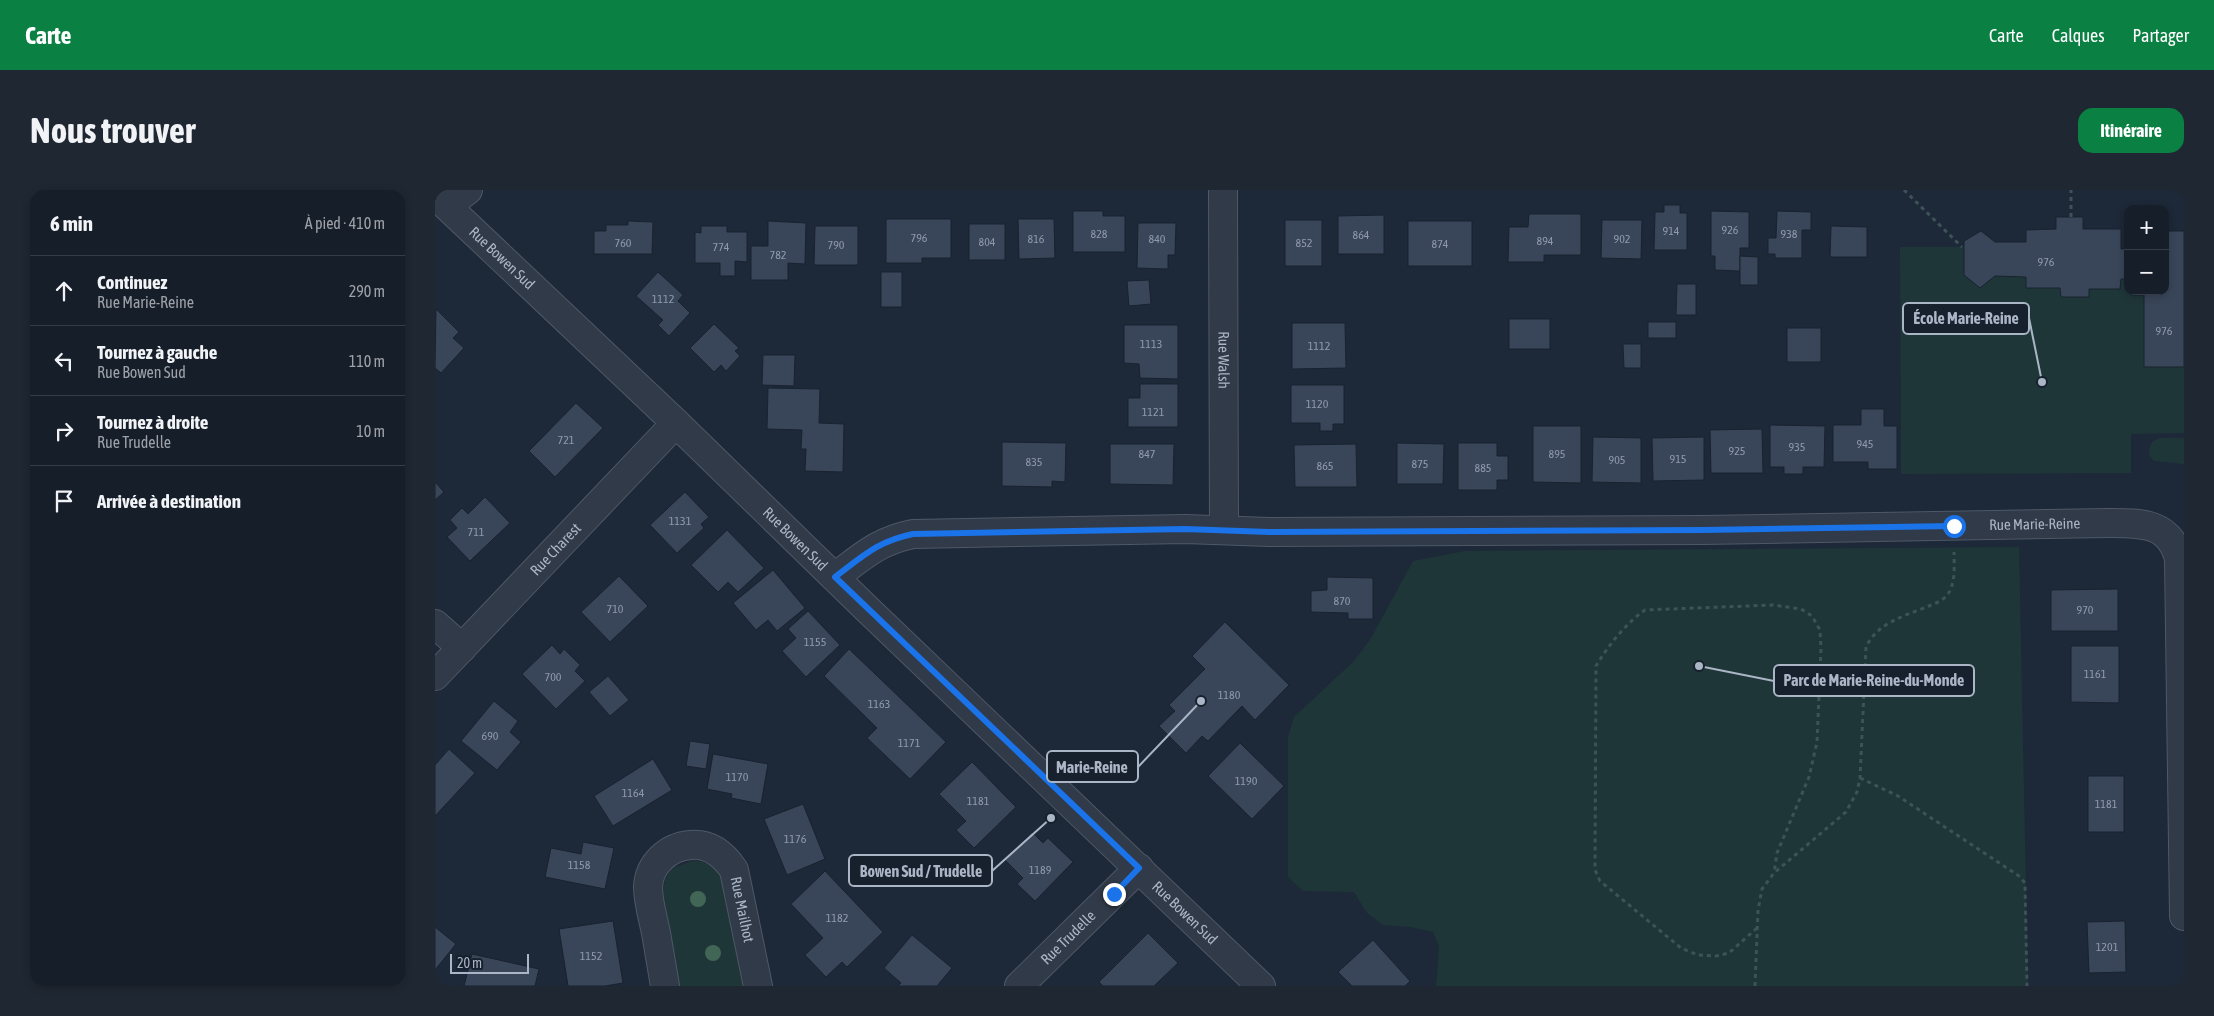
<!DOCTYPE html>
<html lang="fr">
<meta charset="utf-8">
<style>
:root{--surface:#161e2a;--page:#1f2732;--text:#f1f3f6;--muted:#9ea2a8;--line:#353c47;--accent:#0b8043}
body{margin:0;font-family:"Asap Condensed",sans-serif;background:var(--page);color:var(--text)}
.controls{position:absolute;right:15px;top:15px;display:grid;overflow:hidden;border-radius:10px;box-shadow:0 2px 8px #0003}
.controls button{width:45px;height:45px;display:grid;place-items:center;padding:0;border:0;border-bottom:1px solid var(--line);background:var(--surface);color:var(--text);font:25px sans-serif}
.scale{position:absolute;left:15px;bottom:12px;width:79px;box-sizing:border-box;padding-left:5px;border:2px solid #aab5c6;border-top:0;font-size:14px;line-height:18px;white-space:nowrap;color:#aab5c6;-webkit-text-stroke:4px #17202d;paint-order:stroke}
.stop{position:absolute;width:15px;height:15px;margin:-11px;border:4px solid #1a73e8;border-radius:50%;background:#fff}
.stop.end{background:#1a73e8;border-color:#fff;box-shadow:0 1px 5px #0008}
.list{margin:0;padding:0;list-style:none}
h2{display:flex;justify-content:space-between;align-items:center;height:65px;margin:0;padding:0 20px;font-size:21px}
h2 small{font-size:16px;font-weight:400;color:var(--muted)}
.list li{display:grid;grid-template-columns:32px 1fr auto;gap:15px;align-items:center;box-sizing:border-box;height:70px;padding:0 20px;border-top:1px solid var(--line)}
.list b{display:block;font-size:19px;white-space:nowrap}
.list p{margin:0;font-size:16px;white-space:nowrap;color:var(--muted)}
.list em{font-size:16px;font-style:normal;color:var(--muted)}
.icon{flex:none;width:28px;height:28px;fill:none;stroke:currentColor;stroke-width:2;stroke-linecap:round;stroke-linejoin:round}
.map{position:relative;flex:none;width:1749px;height:796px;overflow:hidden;border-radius:15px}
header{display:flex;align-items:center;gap:30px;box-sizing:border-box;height:70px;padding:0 25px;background:var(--accent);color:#fff}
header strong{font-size:24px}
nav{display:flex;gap:28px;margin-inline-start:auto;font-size:18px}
.intro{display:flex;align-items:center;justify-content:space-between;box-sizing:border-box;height:120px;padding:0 30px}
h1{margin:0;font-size:35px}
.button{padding:12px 22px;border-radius:15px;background:var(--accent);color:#fff;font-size:18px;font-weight:700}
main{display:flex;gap:30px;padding:0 30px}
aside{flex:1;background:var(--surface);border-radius:15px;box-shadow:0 2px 8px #0003}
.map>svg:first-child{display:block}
.green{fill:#1f3639}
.building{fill:#394659;stroke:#19222f}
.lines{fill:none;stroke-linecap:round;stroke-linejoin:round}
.minor-casing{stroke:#4e5867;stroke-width:30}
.path{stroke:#3d5357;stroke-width:3;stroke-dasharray:4 4;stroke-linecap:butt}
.minor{stroke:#313a48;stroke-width:28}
.tree{fill:#426655}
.route{stroke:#1a73e8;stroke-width:6}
.labels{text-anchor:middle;stroke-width:4;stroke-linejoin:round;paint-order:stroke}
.number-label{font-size:12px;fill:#8e99ab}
.street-label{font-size:15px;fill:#aab5c6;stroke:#17202d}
.leader{fill:none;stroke:#aab5c6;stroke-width:2}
.callout-dot{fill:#aab5c6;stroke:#17202d;stroke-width:2}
.callout{fill:#17202d;stroke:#aab5c6;stroke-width:2}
.callout-label{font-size:16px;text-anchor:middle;font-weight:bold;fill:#aab5c6}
</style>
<header>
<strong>Carte</strong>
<nav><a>Carte</a><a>Calques</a><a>Partager</a></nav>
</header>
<div class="intro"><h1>Nous trouver</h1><a class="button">Itinéraire</a></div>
<main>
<aside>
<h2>6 min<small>À pied · 410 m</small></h2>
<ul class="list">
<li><svg class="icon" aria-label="ahead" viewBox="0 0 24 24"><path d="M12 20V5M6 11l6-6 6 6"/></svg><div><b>Continuez</b><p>Rue Marie-Reine</p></div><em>290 m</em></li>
<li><svg class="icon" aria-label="left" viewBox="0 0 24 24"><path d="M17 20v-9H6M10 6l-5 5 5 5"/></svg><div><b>Tournez à gauche</b><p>Rue Bowen Sud</p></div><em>110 m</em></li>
<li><svg class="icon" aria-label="right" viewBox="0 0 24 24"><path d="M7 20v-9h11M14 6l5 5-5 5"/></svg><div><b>Tournez à droite</b><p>Rue Trudelle</p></div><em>10 m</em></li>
<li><svg class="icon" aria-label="arrive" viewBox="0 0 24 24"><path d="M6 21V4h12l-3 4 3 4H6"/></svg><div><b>Arrivée à destination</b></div></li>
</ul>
</aside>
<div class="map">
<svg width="1749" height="796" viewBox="0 0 1749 796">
<rect width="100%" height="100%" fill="#1d2838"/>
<!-- green -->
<g class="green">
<polygon points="1465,57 1529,57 1529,85 1545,97 1560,86 1591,87 1592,98 1625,98 1626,107 1654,107 1654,99 1685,99 1686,89 1693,89 1693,101 1696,101 1696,105 1709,105 1709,177 1749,177 1749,243 1696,244 1696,283 1466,284"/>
<path d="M 1725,248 L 1749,248 L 1749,274 L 1719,271 L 1714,265 C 1714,255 1716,251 1725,248 Z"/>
<polygon points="1584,357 1593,796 1001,796 1004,756 998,742 976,737 948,735 931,722 919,702 868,701 853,687 853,547 859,527 918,472 935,450 978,371 1030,361"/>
<path d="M 259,670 C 267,672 278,674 283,681 C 295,698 304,766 309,790 L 307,796 L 242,796 L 228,701 L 230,690 L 236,679 Z"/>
</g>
<!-- building -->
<g class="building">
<polygon points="1229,15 1245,15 1245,23 1252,23 1252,60 1219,60 1220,22 1229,22"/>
<polygon points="638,21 668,21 668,26 690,26 690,62 638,62"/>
<polygon points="1276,21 1314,22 1314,58 1305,58 1305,81 1280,80 1280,66 1276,66"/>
<polygon points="1342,21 1376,22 1376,40 1367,40 1367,68 1340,68 1340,64 1333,64 1333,48 1341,48"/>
<polygon points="1094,24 1146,24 1146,65 1109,65 1109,72 1073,72 1074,37 1093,37"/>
<polygon points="949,25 949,64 903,64 903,26"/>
<polygon points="1621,27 1648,27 1648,39 1686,39 1686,59 1693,59 1693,89 1686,89 1685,99 1654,99 1654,107 1626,107 1625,98 1591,98 1591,87 1560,86 1545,98 1529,85 1529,51 1546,41 1560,52 1591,52 1591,40 1621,39"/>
<polygon points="451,29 516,29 516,68 487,68 487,73 451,73"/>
<polygon points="583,29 619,29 620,68 584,69"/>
<rect x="850" y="30" width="37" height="46"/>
<polygon points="1167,30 1207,30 1206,69 1166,68"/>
<polygon points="193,31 218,32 217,64 159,64 159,41 171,41 171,35 193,35"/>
<polygon points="333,31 371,33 370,74 353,73 353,90 316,90 316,56 333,56"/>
<rect x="973" y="31" width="64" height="45"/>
<polygon points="703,33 741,33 740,65 733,65 733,79 702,78"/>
<rect x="534" y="34" width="36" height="36"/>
<polygon points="266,36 292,36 292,42 312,42 312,72 300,71 300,86 285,86 285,73 260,73 260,42 266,43"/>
<polygon points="380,36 423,36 423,75 379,75"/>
<polygon points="1396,36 1432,37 1432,67 1395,67"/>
<polygon points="1730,41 1749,41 1749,177 1709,177 1709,105 1696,105 1696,101 1730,101"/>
<polygon points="1305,66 1323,67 1323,95 1305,95"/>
<polygon points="223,82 248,105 243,111 255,123 234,146 223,135 228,130 201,106"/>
<rect x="446" y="82" width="21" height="35"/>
<polygon points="714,90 716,114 694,116 692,91"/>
<polygon points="1242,94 1261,94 1261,125 1241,125"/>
<polygon points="1,119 24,142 18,148 29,158 6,183 0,178"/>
<rect x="1074" y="129" width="41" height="30"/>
<rect x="1213" y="132" width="28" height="16"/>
<polygon points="857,133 910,133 911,178 857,179"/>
<polygon points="279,134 304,158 300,161 305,166 291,181 286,175 279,182 255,158"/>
<polygon points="689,135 743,135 743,189 705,188 704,174 689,173"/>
<rect x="1352" y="138" width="34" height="34"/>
<polygon points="1188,154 1206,154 1206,178 1189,178"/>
<polygon points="328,165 360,165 359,196 327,195"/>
<polygon points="705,194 743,194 743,237 693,237 693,208 705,208"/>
<polygon points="856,195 909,195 909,234 898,234 898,241 885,241 885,233 856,233"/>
<polygon points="333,198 385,199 384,233 409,234 408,282 370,281 371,259 366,259 367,240 332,239"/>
<polygon points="141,213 168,238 120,287 94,261"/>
<polygon points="1426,219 1449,219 1449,236 1462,236 1462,279 1433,279 1433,272 1398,272 1398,235 1426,235"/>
<polygon points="1335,235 1390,236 1389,277 1368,277 1368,284 1349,284 1349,277 1335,277"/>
<polygon points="1098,236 1146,236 1146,293 1098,292"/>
<polygon points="1327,239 1328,283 1276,283 1275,240"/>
<polygon points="1158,247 1206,248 1206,293 1157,292"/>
<polygon points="1269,247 1269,290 1218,291 1217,248"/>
<polygon points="567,252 631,253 630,292 617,291 617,297 567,296"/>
<polygon points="962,253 1009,254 1008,294 962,294"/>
<polygon points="1023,253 1062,253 1062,266 1073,266 1073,290 1062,290 1062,300 1023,300"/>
<polygon points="675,254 739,254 738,295 675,294"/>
<polygon points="921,254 922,297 860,297 859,255"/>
<polygon points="0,292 9,302 0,310"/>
<polygon points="250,302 274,327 266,334 269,338 242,363 215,335"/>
<polygon points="50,307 75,333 35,371 12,347 22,338 15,330 27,318 33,324"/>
<polygon points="292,340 329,378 303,402 293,392 283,402 256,375"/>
<polygon points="338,380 370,418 342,441 333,430 321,440 298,413"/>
<polygon points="184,386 213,416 175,452 146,422"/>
<polygon points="892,387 938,388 938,429 913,429 913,423 876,422 876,401 892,400"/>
<polygon points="1683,399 1683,441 1616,441 1616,400"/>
<polygon points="373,421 405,455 371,487 347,461 361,448 353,439"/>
<polygon points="790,432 854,495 820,530 807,516 773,551 767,546 751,563 724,536 740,521 734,515 770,479 757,466"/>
<polygon points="117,455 125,464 129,459 145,475 140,481 150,491 121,519 87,484"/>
<polygon points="1636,456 1684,456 1684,513 1636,512"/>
<polygon points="414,459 511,552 475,589 432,548 442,538 389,486"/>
<polygon points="173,486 194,510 175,526 154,502"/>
<polygon points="59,511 83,531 75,542 86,552 62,580 26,551"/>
<polygon points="255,551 275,554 271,579 251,576"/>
<polygon points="805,553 849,596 817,629 773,586"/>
<polygon points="14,559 40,583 0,626 0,575"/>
<polygon points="278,564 333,574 326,614 296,608 297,604 272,599"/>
<polygon points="218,569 237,600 178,636 159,606"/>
<polygon points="537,572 581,617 539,658 521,640 531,631 504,604"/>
<rect x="1653" y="586" width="36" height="56"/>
<polygon points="368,614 390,669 352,685 329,629"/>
<polygon points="597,642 608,653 613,648 638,672 600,711 582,694 588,688 570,670"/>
<polygon points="148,652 179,658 170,699 110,687 116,658 146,664"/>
<polygon points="390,681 448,742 412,777 407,772 391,787 370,765 388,748 356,714"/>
<polygon points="178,731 188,793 170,796 133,796 124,739"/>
<polygon points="1690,731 1691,782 1654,783 1652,732"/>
<polygon points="0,737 21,754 0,780"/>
<polygon points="713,743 743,773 719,796 668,796 664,792"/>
<polygon points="477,745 517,778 502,796 463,796 466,793 449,778"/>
<polygon points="938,750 975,791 970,796 917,796 903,782"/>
<polygon points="37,764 104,779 100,796 29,796"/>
</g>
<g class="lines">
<!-- minor casing -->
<g class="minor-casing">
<g id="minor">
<path id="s1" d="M 788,0 L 789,340"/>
<path id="s2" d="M 0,5 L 241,233 L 431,418 L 826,796"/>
<polyline points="12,16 33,0"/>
<path id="s3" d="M 400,387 C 428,366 443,351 478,344 L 750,339 L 834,342 L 1268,340 L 1673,333 C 1706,333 1735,332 1744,369 L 1749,726"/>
<polyline points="0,434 27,458"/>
<path id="s4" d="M 0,486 L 241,233"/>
<path id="s5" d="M 230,796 C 227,778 224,761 221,743 C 218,728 213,712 213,697 C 214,674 233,657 255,655 C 275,653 289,665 299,680 L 323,796"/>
<path id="s6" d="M 584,796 L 704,678"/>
</g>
</g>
<!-- path -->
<g class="path">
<polyline points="1469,0 1527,57"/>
<polyline points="1636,27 1636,0"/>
<polyline points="1425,588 1463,606 1584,686 1590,693 1592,796"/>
<path d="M 1322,738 L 1294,763 L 1281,766 L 1263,765 L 1246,758 L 1165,691 L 1160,680 L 1161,476 C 1173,456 1191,433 1210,420 L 1338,415 L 1366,419 L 1377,426 L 1385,440 L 1386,458 L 1382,552 L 1374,587 L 1342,663 L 1339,683"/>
<path d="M 1320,796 L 1323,720 L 1327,699 L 1339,683 L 1411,622 L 1422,602 L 1425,588 L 1431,457 C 1443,432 1470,426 1494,416 C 1501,413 1509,410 1513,404 C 1521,392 1519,375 1519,362"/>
</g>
<!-- minor -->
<use href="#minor" class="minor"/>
</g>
<!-- trees -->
<g class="tree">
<circle cx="263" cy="709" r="8"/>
<circle cx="278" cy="763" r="8"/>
</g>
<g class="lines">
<!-- route -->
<path class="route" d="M 679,704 L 704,678 L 400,387 C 428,366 443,351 478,344 L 750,339 L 834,342 L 1268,340 L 1519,336"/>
</g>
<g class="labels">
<!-- number labels -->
<g class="number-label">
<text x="1295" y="44">926</text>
<text x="1236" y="45">914</text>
<text x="664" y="48">828</text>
<text x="1354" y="48">938</text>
<text x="926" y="49">864</text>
<text x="484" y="52">796</text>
<text x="601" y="53">816</text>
<text x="722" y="53">840</text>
<text x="1187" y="53">902</text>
<text x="1110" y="55">894</text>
<text x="552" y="56">804</text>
<text x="188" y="57">760</text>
<text x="869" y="57">852</text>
<text x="1005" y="58">874</text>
<text x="401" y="59">790</text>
<text x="286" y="61">774</text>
<text x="343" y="69">782</text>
<text x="1611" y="76">976</text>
<text x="228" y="113">1112</text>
<text x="1729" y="145">976</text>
<text x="716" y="158">1113</text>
<text x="884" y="160">1112</text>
<text x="882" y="218">1120</text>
<text x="718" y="226">1121</text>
<text x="131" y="254">721</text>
<text x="1430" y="258">945</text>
<text x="1362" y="261">935</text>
<text x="1302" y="265">925</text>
<text x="712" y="268">847</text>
<text x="1122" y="268">895</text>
<text x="1243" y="273">915</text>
<text x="1182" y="274">905</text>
<text x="599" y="276">835</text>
<text x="985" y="278">875</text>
<text x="890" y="280">865</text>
<text x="1048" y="282">885</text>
<text x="245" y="335">1131</text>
<text x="41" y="346">711</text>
<text x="907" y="415">870</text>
<text x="180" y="423">710</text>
<text x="1650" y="424">970</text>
<text x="380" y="456">1155</text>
<text x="1660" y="488">1161</text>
<text x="118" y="491">700</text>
<text x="794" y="509">1180</text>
<text x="444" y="518">1163</text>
<text x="55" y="550">690</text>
<text x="474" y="557">1171</text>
<text x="302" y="591">1170</text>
<text x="811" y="595">1190</text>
<text x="198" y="607">1164</text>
<text x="543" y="615">1181</text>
<text x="1671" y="618">1181</text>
<text x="360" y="653">1176</text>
<text x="144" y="679">1158</text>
<text x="605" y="684">1189</text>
<text x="402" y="732">1182</text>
<text x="1672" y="761">1201</text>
<text x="156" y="770">1152</text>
</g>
<!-- street labels -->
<g class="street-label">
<text dy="5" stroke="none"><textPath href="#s2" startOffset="92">Rue Bowen Sud</textPath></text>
<text dy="5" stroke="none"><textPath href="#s1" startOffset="170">Rue Walsh</textPath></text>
<text dy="5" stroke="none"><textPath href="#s3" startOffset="1212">Rue Marie-Reine</textPath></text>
<text dy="5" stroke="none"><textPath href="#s2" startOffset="498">Rue Bowen Sud</textPath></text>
<text dy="5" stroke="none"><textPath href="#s4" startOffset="175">Rue Charest</textPath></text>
<text dy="5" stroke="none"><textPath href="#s5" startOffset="259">Rue Mailhot</textPath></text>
<text dy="5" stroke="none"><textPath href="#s2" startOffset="1038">Rue Bowen Sud</textPath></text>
<text dy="5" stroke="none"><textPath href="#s6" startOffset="69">Rue Trudelle</textPath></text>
</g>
</g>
<!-- callouts -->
<path class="leader" d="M1607 192L1594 128M1264 476L1339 491M766 511L703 577M616 628L557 681"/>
<g class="callout-dot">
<circle cx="1607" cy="192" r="5"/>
<circle cx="1264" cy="476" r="5"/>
<circle cx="766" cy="511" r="5"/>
<circle cx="616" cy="628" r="5"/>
</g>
<g class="callout">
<rect x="1468" y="113" width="126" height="31" rx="5"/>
<rect x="1339" y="475" width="200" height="31" rx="5"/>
<rect x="612" y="561" width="91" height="31" rx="5"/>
<rect x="414" y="665" width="143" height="31" rx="5"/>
</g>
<g class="callout-label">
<text x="1531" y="134">École Marie-Reine</text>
<text x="1439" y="496">Parc de Marie-Reine-du-Monde</text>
<text x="657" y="583">Marie-Reine</text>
<text x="486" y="687">Bowen Sud / Trudelle</text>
</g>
</svg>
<div class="controls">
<button>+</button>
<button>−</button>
</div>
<div class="scale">20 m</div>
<div class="stop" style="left:1519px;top:336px"></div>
<div class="stop end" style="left:679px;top:704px"></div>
</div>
</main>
